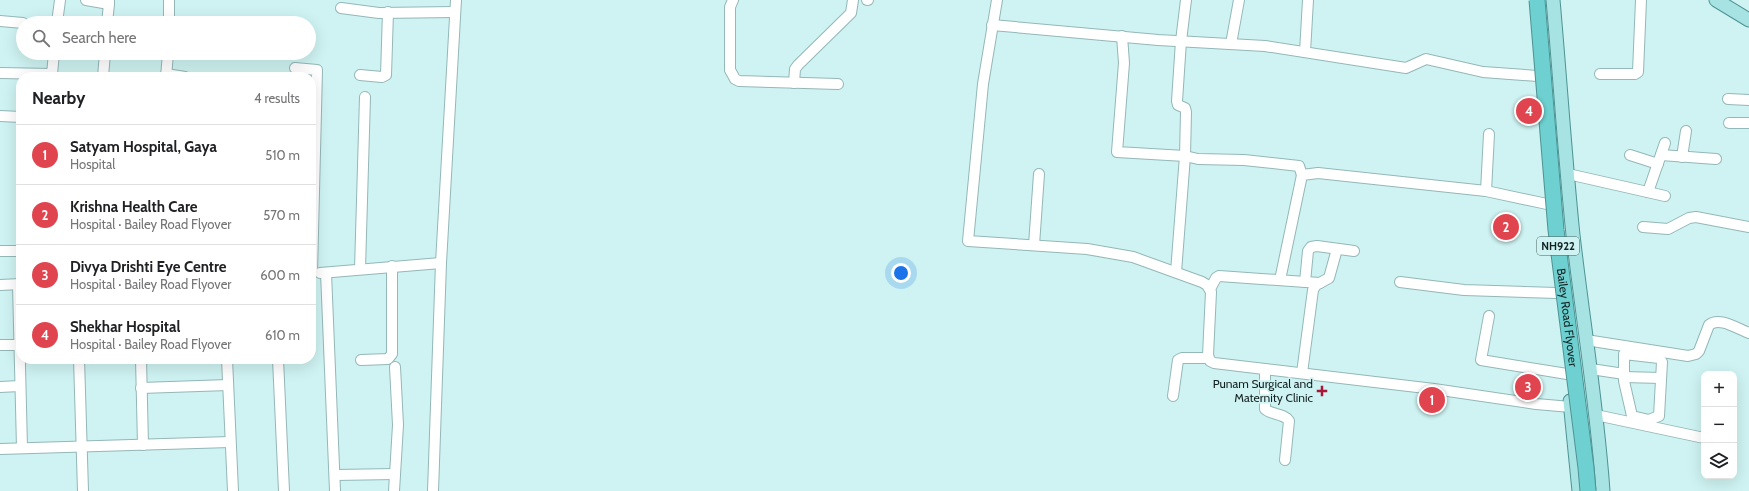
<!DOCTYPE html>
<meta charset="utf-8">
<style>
:root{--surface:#fff;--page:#f2f2f2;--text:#202124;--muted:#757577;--line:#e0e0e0;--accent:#aa1439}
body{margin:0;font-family:Cabin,sans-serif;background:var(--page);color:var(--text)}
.controls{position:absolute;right:12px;bottom:12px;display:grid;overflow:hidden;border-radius:8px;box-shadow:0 4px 16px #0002}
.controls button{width:36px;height:36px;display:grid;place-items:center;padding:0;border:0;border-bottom:1px solid var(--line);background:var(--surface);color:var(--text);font:20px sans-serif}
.you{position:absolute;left:901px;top:273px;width:14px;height:14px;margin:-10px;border:3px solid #fff;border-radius:50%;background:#1a73e8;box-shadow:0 0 0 6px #1a73e833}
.badge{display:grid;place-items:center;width:26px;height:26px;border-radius:50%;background:var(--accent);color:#fff;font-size:13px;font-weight:700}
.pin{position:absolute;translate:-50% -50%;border:2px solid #fff;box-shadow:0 1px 4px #0006}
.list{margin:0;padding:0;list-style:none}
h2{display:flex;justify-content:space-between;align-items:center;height:52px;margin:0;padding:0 16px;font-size:17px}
h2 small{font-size:13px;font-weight:400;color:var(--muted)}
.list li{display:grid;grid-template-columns:26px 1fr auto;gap:12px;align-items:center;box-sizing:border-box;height:60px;padding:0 16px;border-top:1px solid var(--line)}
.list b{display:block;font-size:15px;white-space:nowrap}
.list p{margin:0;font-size:13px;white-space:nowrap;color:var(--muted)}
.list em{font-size:13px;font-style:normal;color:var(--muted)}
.icon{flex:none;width:22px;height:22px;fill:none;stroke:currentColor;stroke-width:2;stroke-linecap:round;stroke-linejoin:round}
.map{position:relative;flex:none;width:1749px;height:491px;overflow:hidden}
.search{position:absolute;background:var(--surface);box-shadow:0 4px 16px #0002;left:16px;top:16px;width:300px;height:44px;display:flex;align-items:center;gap:10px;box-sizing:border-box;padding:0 14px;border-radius:22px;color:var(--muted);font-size:15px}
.panel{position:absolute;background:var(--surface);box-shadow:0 4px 16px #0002;left:16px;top:72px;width:300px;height:292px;border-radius:16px}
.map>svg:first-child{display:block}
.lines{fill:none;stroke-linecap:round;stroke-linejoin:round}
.minor-casing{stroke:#94b7b7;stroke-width:12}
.major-casing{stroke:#4e9393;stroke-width:15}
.minor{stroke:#fff;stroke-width:10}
.major{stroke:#a8e3e3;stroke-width:13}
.highway-bridge-casing{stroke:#4e9393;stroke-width:17;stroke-linecap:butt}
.highway-bridge{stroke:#6ed0d0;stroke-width:15}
.poi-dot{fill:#aa1439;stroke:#cef3f2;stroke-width:1.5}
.labels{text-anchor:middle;stroke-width:3.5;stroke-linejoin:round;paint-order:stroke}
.shield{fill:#cef3f2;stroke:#4b6060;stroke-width:1}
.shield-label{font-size:11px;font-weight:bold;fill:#132121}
.street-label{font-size:12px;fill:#132121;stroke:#cef3f2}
.poi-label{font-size:12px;fill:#132121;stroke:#cef3f2;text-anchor:end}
</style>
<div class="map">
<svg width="1749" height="491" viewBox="0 0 1749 491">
<rect width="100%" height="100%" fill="#cef3f2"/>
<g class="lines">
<!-- minor casing -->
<g class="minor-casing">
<g id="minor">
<polyline points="86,0 109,4 109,0"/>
<polyline points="733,0 730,7 730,70 735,79 739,81 838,84"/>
<polyline points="867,0 868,0"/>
<polyline points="997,0 983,84 968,241 1087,249 1133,257 1202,282 1207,285 1211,292 1208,355 1210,361 1214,363 1434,389 1536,404 1571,407"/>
<polyline points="341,8 379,13 455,12"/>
<polyline points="0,21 23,23"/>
<polyline points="57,23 60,0"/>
<polyline points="107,23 109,4"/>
<polyline points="169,23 169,0"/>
<polyline points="992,25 1158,40 1265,46 1406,68 1426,59 1483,72 1538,76"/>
<polyline points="1122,36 1124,63 1117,152 1185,156 1198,159 1244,160 1299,166 1302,175"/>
<polyline points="1231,44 1239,0"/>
<polyline points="1305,52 1308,0"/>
<polyline points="295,68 317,70 312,273"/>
<polyline points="0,73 52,74 54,53"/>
<polyline points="166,74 185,77"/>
<polyline points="1600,74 1635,74 1638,72 1641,0"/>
<polyline points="360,75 382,77 386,75 388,12"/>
<polyline points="103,77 105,53"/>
<polyline points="166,77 168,53"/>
<polyline points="794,83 795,69 798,65 851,13 853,0"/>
<polyline points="1728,99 1749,100"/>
<polyline points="0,116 21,117"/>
<polyline points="1729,123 1749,123"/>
<polyline points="1630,155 1658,164"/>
<polyline points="1661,155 1716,159"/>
<polyline points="1682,157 1686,131"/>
<polyline points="1568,174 1665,196"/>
<polyline points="1486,191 1489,134"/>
<polyline points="1648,192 1665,143"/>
<polyline points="1643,227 1668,229 1689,218 1696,217 1749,227"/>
<polyline points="1034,245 1039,174"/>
<polyline points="0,251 21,251"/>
<polyline points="360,269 365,97"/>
<polyline points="1176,272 1185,156 1186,112 1185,108 1178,105 1177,101 1181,41 1186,0"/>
<polyline points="320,273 441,263"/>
<polyline points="326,273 335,491"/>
<polyline points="1280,280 1302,175 1318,173 1486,191 1547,204"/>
<polyline points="1305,282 1308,251 1311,247 1317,246 1354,251"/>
<polyline points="1400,282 1464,290 1557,293"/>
<polyline points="18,284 22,448"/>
<polyline points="0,285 21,284"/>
<polyline points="1210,289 1216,278 1219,276 1320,283"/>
<polyline points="1489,316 1481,360 1567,374"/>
<path d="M 1586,340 L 1688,356 L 1696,354 L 1699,351 L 1709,325 C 1719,316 1738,329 1749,333"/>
<polyline points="0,345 19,345"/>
<polygon points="1624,354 1659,358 1662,362 1659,416 1649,420 1632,416 1624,381"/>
<polyline points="79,359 83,491"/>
<polyline points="141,359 143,445"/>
<polyline points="227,359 233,491"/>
<polyline points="278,359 284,491"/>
<polyline points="361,360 388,359 392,354 392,266"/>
<path d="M 1265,369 L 1265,409 C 1271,415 1284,413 1289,421 L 1285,460"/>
<polyline points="1591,369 1624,374"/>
<polyline points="1302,373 1313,290 1316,285 1329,278 1337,249"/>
<polyline points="1624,377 1661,378"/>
<polyline points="0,387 20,386"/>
<polyline points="141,388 228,385"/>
<polyline points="1173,396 1178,360 1182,358 1208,358"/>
<polyline points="1596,415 1704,438"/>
<polyline points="0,449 230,442"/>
<polyline points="335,475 395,474"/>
<polyline points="394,491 398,425 395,367"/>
<polyline points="433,491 441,263 456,0"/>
</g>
</g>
<!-- major casing -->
<g class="major-casing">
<g id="major">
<path d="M 1553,0 C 1560,78 1565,157 1573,235 C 1583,321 1597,405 1603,491"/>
<polyline points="1716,0 1749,20"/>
<polyline points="1570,401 1579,491"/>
</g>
</g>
<!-- minor -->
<use href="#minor" class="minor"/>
<!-- major -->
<use href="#major" class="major"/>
<!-- highway-bridge casing -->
<g class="highway-bridge-casing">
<g id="highway-bridge">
<path id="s1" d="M 1537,0 L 1556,230 L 1586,468 L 1588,491"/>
</g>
</g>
<!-- highway-bridge -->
<use href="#highway-bridge" class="highway-bridge"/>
</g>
<!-- markers -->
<path class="poi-dot" d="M1320 385h4v4h4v4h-4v4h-4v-4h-4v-4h4z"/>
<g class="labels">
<!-- shield labels -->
<rect class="shield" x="1537" y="237" width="42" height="18" rx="3"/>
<g class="shield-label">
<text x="1558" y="250">NH922</text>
</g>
<!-- street labels -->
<g class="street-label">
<text dy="4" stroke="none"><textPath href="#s1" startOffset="319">Bailey Road Flyover</textPath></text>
</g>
<!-- poi labels -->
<g class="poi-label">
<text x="1313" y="388">Punam Surgical and<tspan x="1313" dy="14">Maternity Clinic</tspan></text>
</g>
</g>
</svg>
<div class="controls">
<button>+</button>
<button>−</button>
<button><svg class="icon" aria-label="layers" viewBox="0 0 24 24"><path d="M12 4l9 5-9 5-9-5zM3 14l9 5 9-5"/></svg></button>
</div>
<div class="you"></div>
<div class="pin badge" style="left:1432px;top:400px;background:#e0444e">1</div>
<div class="pin badge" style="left:1506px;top:227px;background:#e0444e">2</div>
<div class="pin badge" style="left:1528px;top:387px;background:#e0444e">3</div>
<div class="pin badge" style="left:1529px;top:111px;background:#e0444e">4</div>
<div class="search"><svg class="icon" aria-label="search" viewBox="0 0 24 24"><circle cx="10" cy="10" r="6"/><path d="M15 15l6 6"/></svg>Search here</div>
<section class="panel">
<h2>Nearby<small>4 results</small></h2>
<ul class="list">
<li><span class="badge" style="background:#e0444e">1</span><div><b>Satyam Hospital, Gaya</b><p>Hospital</p></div><em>510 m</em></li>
<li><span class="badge" style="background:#e0444e">2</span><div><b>Krishna Health Care</b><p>Hospital · Bailey Road Flyover</p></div><em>570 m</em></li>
<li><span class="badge" style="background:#e0444e">3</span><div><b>Divya Drishti Eye Centre</b><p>Hospital · Bailey Road Flyover</p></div><em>600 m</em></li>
<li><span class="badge" style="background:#e0444e">4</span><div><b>Shekhar Hospital</b><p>Hospital · Bailey Road Flyover</p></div><em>610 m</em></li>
</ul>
</section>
</div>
